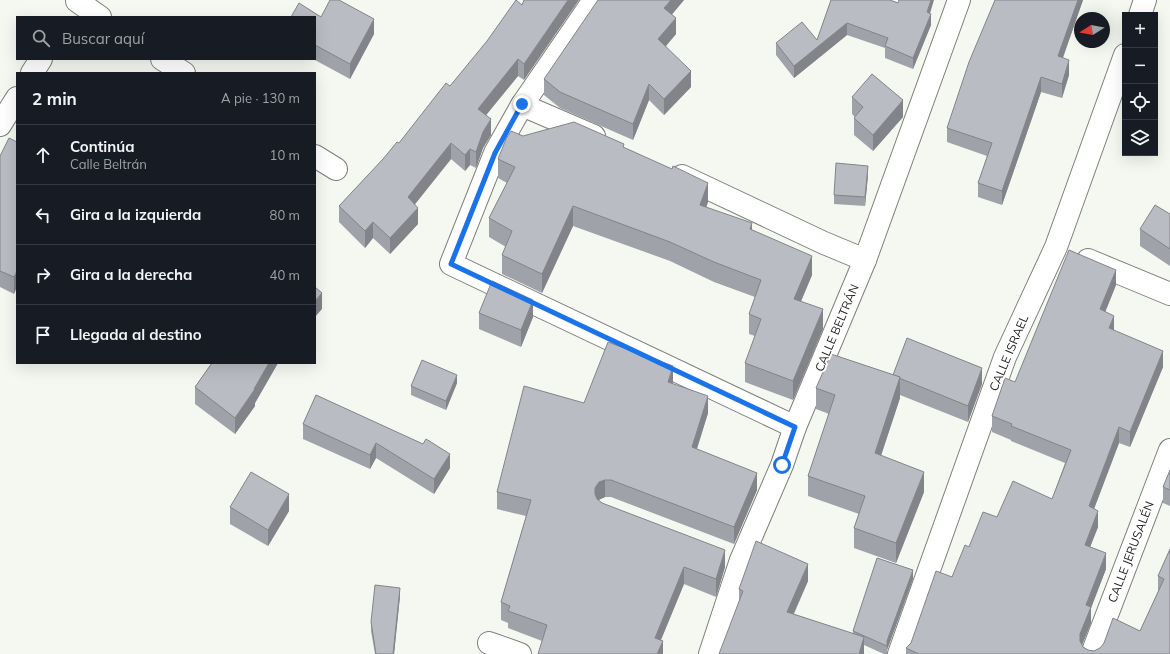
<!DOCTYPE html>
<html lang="es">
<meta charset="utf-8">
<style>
:root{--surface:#171b24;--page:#242831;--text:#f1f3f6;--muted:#9ea1a6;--line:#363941}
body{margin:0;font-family:Mulish,sans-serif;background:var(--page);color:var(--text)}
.controls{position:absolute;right:12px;top:12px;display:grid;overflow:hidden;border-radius:0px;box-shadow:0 4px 16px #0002}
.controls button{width:36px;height:36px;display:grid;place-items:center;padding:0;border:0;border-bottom:1px solid var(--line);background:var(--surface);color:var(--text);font:20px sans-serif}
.compass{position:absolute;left:1074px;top:12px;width:36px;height:36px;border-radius:50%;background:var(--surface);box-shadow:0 4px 16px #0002;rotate:259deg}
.stop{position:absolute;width:12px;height:12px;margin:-9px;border:3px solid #1a73e8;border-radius:50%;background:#fff}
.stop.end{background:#1a73e8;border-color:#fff;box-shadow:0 1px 4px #0008}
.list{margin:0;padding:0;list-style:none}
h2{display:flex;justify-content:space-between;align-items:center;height:52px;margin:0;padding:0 16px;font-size:17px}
h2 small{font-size:13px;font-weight:400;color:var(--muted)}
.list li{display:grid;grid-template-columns:26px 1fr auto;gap:12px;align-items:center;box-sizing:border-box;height:60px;padding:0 16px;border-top:1px solid var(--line)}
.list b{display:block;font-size:15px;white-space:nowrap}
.list p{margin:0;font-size:13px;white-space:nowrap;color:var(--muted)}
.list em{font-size:13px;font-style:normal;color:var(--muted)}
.icon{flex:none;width:22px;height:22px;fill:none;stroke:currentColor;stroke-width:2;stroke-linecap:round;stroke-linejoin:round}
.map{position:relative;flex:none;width:1170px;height:654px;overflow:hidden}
.search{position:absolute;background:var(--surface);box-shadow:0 4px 16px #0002;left:16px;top:16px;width:300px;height:44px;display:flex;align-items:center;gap:10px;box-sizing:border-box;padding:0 14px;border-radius:0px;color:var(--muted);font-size:15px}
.panel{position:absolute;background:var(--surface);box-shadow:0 4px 16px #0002;left:16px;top:72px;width:300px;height:292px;border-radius:0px}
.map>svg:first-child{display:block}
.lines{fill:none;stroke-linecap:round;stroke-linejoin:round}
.minor-casing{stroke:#7d8179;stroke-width:24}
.minor{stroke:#fff;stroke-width:22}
.wall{fill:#a0a2a9}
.shaded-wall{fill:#828489}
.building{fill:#babcc4;stroke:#828489}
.route{stroke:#1a73e8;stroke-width:5}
.labels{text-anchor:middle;stroke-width:4;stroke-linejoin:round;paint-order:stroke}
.street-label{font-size:12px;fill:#242623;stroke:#fff}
</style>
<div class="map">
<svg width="1170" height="654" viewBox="0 0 1170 654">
<rect width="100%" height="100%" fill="#f4f8f0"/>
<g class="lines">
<!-- minor casing -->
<g class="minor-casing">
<g id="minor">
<polyline points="594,0 522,105 495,153 451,264 795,427"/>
<polyline points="77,1 100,17"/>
<polyline points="1140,15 1145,0"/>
<polyline points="162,59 184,73"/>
<polyline points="32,73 41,59"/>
<polyline points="522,105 594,136"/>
<polyline points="0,125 17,98"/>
<polyline points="315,156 336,169"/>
<polyline points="682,176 824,243 865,260"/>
<polyline points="1088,260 1170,294"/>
<polyline points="489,643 520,654"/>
<polyline points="710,654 741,560 782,465 795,427 865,260 959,0"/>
<polyline points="899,654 1005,357 1056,247 1125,55"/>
<polyline points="1092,654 1170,450"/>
</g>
</g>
<!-- minor -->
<use href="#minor" class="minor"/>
</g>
<!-- wall -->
<g class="wall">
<polygon points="524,0 524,80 518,76 486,115 491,135 483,148 476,168 470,165 465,171 451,159 415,204 418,224 390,254 373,238 365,248 339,222 339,206 399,143 522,5"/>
<polygon points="684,0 672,14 676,34 666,46 691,87 664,115 649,100 633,140 560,108 544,95 544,79"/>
<polygon points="831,0 930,13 931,25 913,69 885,58 885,48 847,35 794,78 776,55 776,43 817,40"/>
<polygon points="995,0 1083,0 1063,58 1069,75 1062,98 1041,92 1002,205 978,197 978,183 987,156 947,142 947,128"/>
<polygon points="315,17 321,17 374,34 350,79 313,59 315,59"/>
<polygon points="852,97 903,117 873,151 854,135 854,118 855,117 852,114"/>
<polygon points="523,136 624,148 708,202 706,208 752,230 812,275 801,301 823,329 793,400 745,382 745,363 755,336 749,334 749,314 755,297 714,282 670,261 573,226 542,293 502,274 502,255 506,247 489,237 489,218 507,183 498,178 498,159"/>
<polygon points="17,142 14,294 0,287 0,156"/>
<polygon points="868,175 865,206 834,204 834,195"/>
<polygon points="1170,214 1170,266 1140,246 1140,229"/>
<polygon points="1116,285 1105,312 1114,330 1163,367 1130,447 1119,443 1094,509 1098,527 1090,547 1106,569 1091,608 1091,623 1082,645 1083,647 1088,650 1094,651 1140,631 1158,592 1158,576 1170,549 1170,654 906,654 906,648 911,643 952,577 969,547 997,517 1052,499 1065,463 1011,441 1011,440 992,432 992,416 1015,382"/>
<polygon points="479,313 533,317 521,347 479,329"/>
<polygon points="212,363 278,363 255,403 255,406 235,434 195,404 195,387"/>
<polygon points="893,375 982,384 968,422 900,395 900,398 881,455 924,492 896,563 854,548 854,528 859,514 808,496 808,476 829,414 816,409 816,388"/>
<polygon points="457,383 446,410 411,395 411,386"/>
<polygon points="673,383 673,384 708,413 697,449 757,490 734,544 611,497 605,497 598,500 602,503 725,567 716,597 684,584 661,640 663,654 542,641 508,628 508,623 501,620 501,602 526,516 497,509 497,492 584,403"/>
<polygon points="316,395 450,468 434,494 376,458 370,469 303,439 303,424"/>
<polygon points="1170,470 1170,506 1163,503 1163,487"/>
<polygon points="230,507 289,511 268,546 230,524"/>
<polygon points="913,579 887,650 887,654 884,654 864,645 864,654 739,600 739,589 808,581 794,614 853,634 853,631"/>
<polygon points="400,596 394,654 375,654 371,631 371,622"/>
</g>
<!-- shaded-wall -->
<g class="shaded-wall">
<polygon points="568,0 579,0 524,80 524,64"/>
<polygon points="671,0 684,0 664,24 664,8"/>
<polygon points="931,0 934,0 928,20 931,14 931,25 913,69 913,58"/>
<polygon points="1078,0 1083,0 1058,71 1058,56"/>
<polygon points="676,18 676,34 658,55 658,39"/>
<polygon points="374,19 374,34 350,79 350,64"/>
<polygon points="847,23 847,35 794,78 794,66"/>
<polygon points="518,59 518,76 478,125 478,109"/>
<polygon points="1069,60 1069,75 1062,98 1062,84"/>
<polygon points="691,71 691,87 664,115 664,99"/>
<polygon points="1041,77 1041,92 1002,205 1002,191"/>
<polygon points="649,84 649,100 633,140 633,124"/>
<polygon points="903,100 903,117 873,151 873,135"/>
<polygon points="491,119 491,135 483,148 476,168 476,152 483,132"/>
<polygon points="451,143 451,159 408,213 408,197"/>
<polygon points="470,149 470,165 465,171 465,155"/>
<polygon points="868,166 868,175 865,206 865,197"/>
<polygon points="708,183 708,202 700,225 700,205"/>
<polygon points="573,206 573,226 542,293 542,274"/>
<polygon points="418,208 418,224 390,254 390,238"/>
<polygon points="373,222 373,238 365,248 365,231"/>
<polygon points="752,223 752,242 750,229"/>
<polygon points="812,256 812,275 794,318 794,299"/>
<polygon points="1116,270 1116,285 1100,325 1100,309"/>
<polygon points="17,271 17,287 14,294 14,277"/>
<polygon points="322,293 322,309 315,317 315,301"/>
<polygon points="533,300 533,317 521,347 521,330"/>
<polygon points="823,309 823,329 793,400 793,381"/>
<polygon points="1114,316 1114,331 1109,328"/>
<polygon points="1163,351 1163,367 1130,447 1130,432"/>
<polygon points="269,363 278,363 255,403 255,406 235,434 235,418 254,389"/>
<polygon points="673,366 673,383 668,399 668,382"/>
<polygon points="982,368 982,384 968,422 968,406"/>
<polygon points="457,375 457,383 446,410 446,401"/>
<polygon points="900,377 900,398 875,474 875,453"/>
<polygon points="708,396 708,413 692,464 692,447"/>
<polygon points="1119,427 1119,443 1089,522 1089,506"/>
<polygon points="376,443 376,458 370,469 370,455"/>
<polygon points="450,454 450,468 434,494 434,479"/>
<polygon points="924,472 924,492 896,563 896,543"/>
<polygon points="757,473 757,490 734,544 734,527"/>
<polygon points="605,480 605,497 599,500 595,505 595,488 599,482"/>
<polygon points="289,494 289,511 268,546 268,530"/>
<polygon points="1098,511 1098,527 1085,560 1085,545"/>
<polygon points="725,550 725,567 716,597 716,579"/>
<polygon points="1106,553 1106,569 1091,608 1091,623 1080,650 1080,634 1086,605"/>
<polygon points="808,564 808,581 787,628 787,612"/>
<polygon points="684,567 684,584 655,654 655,638"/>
<polygon points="913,570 913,579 887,650 887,654 887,641"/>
<polygon points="400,588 400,596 394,654 393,654"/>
<polygon points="864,637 864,654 859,654"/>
<polygon points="663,641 663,654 657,654"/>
</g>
<!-- building -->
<g class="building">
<polygon points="330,0 339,0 374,19 350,64 315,45 315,17 291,17 299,3 321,17"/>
<polygon points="516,0 522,5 524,0 568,0 524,64 518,59 478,109 491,119 483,132 476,152 470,149 465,155 451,143 408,197 418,208 390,238 373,222 365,231 339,206 383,159 397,142 399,143 446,83 450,86 487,41"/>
<polygon points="598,0 671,0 664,8 676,18 658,39 691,71 664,99 649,84 633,124 560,92 544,79"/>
<polygon points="831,0 890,0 898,3 899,0 931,0 927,12 931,14 913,58 885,46 888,38 847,23 794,66 776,43 802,22 817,40"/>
<polygon points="995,0 1078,0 1058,56 1069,60 1062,84 1041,77 1002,191 978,183 992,143 947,128 969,62"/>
<polygon points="872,74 903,100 873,135 854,118 863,107 852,97"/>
<polygon points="574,122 624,144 623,147 672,169 673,166 708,183 700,205 752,223 750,229 812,256 794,299 823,309 793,381 745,363 761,319 749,314 761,280 714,262 670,242 573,206 542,274 502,255 512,231 489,218 515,167 498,159 506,139 511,131 523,136"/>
<polygon points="9,138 17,142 17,271 14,277 0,271 0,156"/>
<polygon points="836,163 868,166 865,197 834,195"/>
<polygon points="1155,205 1170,214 1170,249 1140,229"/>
<polygon points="1069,250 1116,270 1100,309 1114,316 1109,328 1163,351 1130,432 1119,427 1089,506 1098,511 1085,545 1106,553 1086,605 1091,607 1080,634 1080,641 1083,647 1088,650 1094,651 1100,648 1104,643 1113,618 1140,631 1164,579 1158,576 1170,549 1170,654 919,654 906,648 911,643 936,571 952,577 965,545 969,547 983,512 997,517 1013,481 1052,499 1071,450 1011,426 1012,424 992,416 1005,378 1015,382"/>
<polygon points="492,281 533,300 521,330 479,313"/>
<polygon points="315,287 322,293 315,301"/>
<polygon points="907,338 982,368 968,406 899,378 900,377 893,375"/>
<polygon points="608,342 673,366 668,382 708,396 692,447 757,473 734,527 611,480 605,480 599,482 595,488 595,494 597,499 602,503 725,550 716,579 684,567 655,638 663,641 657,654 538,654 547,625 508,611 510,606 501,602 531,500 497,492 524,386 584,403"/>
<polygon points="831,354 900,377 875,453 924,472 896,543 854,528 865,496 808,476 835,395 816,388"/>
<polygon points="422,360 457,375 446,401 411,386"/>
<polygon points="212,363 269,363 254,389 255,389 235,418 195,387"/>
<polygon points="316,395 423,444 426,439 450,454 434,479 376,443 370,455 303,424"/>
<polygon points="1170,470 1170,490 1163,487"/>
<polygon points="251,472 289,494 268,530 230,507"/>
<polygon points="756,541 808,564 787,612 864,637 859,654 719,654 743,591 739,589"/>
<polygon points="877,558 913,570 887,641 887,646 853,631"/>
<polygon points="375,585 400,588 393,654 376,654 371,622"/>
</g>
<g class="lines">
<!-- route -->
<polyline class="route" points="522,104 495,153 451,264 795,427 782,465"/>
</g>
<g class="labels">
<!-- street labels -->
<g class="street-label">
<text transform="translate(837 328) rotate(-67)" y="4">CALLE BELTRÁN</text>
<text transform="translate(1009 353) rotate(-67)" y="4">CALLE ISRAEL</text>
<text transform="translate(1131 552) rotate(-69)" y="4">CALLE JERUSALÉN</text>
</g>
</g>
</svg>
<div class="controls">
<button>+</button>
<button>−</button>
<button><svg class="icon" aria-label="locate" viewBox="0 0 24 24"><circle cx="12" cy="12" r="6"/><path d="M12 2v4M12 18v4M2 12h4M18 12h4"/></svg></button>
<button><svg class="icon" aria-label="layers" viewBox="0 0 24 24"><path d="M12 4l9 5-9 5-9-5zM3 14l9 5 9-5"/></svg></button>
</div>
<svg class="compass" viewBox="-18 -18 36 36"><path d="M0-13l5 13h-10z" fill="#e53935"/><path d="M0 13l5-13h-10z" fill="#9ea1a6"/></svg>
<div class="stop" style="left:782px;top:465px"></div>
<div class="stop end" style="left:522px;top:104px"></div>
<div class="search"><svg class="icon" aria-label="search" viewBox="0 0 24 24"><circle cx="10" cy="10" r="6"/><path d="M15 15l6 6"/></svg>Buscar aquí</div>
<section class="panel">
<h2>2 min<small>A pie · 130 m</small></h2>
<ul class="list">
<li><svg class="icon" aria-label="ahead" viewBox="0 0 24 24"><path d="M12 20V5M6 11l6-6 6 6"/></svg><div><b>Continúa</b><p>Calle Beltrán</p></div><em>10 m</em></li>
<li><svg class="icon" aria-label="left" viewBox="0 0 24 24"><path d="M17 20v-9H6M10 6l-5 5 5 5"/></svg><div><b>Gira a la izquierda</b></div><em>80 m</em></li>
<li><svg class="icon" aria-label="right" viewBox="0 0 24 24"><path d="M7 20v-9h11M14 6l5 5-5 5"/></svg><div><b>Gira a la derecha</b></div><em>40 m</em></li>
<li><svg class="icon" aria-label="arrive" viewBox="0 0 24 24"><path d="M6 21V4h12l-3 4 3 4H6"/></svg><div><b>Llegada al destino</b></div></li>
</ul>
</section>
</div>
